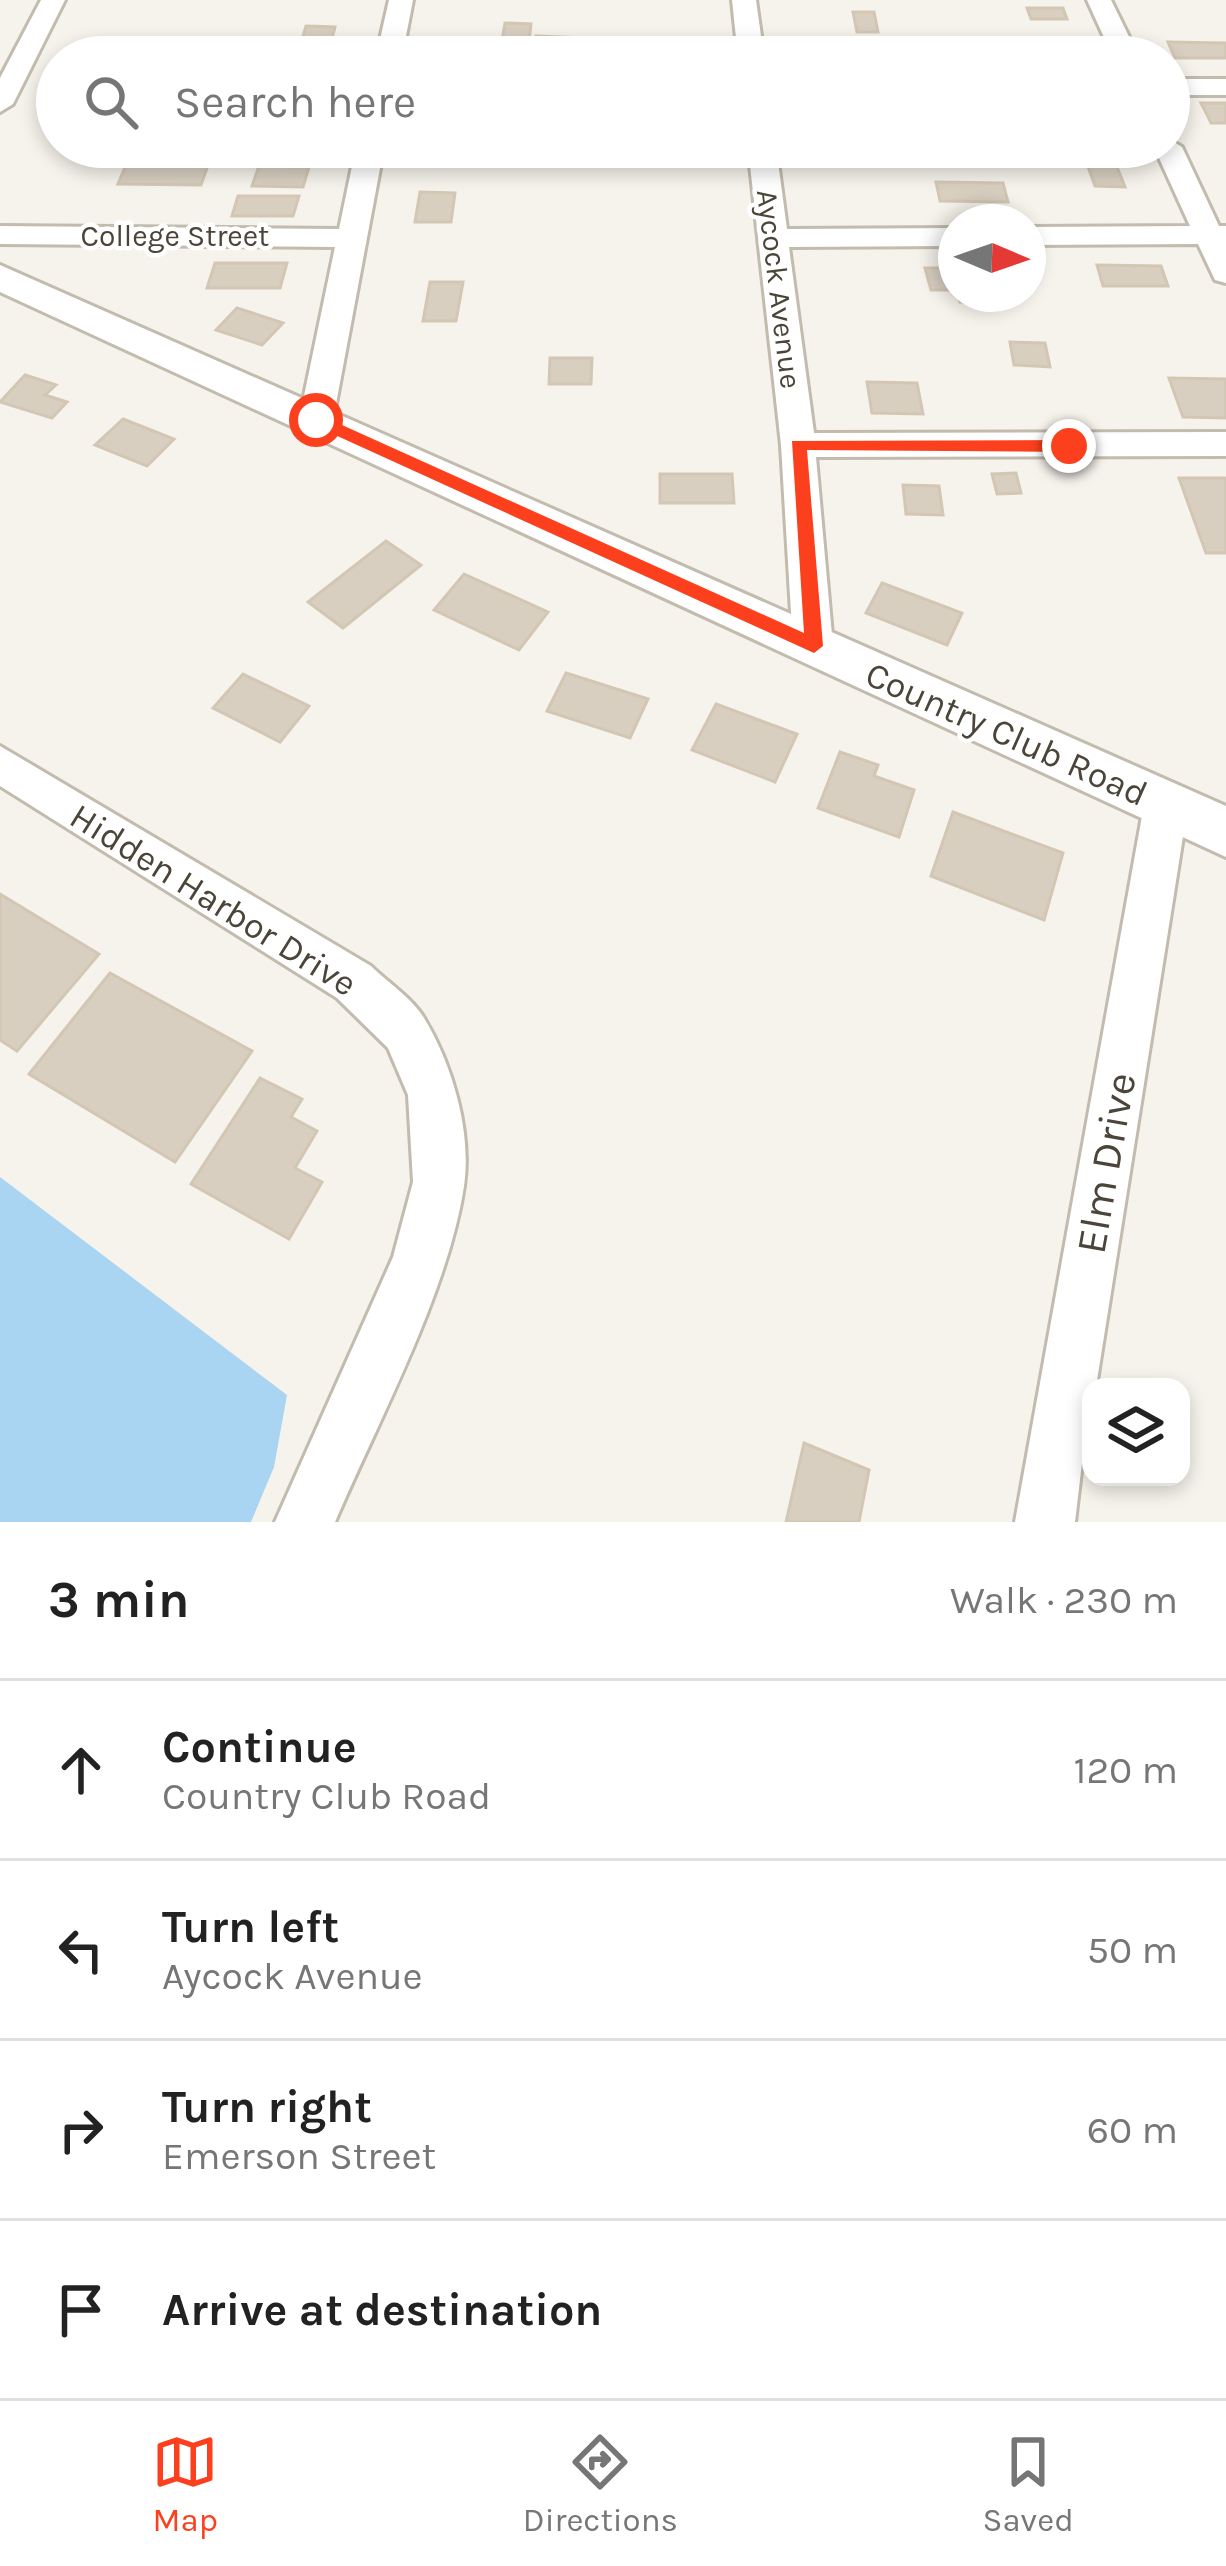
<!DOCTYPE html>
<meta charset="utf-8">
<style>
:root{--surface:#fff;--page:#f6f6f6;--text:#222;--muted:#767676;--line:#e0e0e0;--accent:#fc3f1d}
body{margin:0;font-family:Karla,sans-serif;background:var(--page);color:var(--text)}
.controls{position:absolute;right:36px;bottom:36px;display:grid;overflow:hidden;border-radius:24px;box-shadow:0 6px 18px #0003}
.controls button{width:108px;height:108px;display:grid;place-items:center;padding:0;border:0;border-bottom:3px solid var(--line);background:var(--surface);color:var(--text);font:60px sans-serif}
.compass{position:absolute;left:938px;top:204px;width:108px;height:108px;border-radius:50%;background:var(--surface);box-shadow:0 6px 18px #0003;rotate:92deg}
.stop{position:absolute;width:36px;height:36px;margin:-27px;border:9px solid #fc3f1d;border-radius:50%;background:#fff}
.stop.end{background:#fc3f1d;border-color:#fff;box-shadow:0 3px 12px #0008}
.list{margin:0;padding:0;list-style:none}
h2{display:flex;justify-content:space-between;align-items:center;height:156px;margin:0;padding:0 48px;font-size:51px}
h2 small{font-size:39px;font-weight:400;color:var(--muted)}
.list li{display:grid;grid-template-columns:78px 1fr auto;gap:36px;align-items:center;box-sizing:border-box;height:180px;padding:0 48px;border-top:3px solid var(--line)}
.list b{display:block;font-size:45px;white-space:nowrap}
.list p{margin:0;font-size:39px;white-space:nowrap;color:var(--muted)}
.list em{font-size:39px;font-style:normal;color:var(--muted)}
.icon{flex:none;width:66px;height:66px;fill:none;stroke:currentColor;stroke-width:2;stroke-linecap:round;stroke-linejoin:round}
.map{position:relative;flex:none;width:1226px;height:1522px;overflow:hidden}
.search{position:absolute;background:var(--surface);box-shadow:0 6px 18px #0003;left:36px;right:36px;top:36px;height:132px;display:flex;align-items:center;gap:30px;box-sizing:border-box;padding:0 42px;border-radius:66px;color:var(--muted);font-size:45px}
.sheet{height:876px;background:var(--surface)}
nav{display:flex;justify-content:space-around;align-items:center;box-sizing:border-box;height:168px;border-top:3px solid var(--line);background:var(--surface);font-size:33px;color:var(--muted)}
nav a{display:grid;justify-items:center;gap:6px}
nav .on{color:var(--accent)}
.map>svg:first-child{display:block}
.water{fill:#a9d4f2}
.building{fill:#d8cfc1;stroke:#d3c7b4;stroke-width:3}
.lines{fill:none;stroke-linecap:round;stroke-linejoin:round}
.minor-casing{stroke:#c2bbae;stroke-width:6}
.tertiary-casing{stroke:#c2bbae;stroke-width:6}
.minor{fill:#fff;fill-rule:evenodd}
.tertiary{fill:#fff;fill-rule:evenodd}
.route{fill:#fc3f1d}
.labels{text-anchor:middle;stroke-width:9;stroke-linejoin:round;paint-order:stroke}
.far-street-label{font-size:30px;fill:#4b4439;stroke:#fff}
.street-label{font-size:36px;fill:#4b4439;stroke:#fff}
.near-street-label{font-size:42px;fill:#4b4439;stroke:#fff}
</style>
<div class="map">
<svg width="1226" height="1522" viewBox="0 0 1226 1522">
<rect width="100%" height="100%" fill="#f6f3ec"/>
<!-- water -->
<polygon class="water" points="0,1177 287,1395 274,1467 251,1522 0,1522"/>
<!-- building -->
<g class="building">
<polygon points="1027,8 1063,8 1067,19 1031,19"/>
<polygon points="853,12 874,12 878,32 857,32"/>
<polygon points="505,23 531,24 529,41 502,40"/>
<polygon points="306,26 335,27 327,57 297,57"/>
<polygon points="536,36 584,38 581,57 532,57"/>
<polygon points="889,40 924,45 927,57 893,57"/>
<polygon points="1168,42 1226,43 1226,58 1175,58"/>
<polygon points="1005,48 1078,48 1081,57 1008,57"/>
<polygon points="1201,103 1226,103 1226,123 1211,123"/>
<polygon points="1081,147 1109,147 1125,187 1095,186"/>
<polygon points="126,165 208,165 201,185 118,184"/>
<polygon points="259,166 309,167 303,187 252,186"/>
<polygon points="936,182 1003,183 1008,202 940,201"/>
<polygon points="420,192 455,193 451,222 415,222"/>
<polygon points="238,196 299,196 293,216 232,216"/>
<polygon points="947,262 956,262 956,290 931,290 925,268 948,268"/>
<polygon points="215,263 287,263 280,288 207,288"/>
<polygon points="1097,265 1161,266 1168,286 1103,286"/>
<polygon points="430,282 463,282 456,321 423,321"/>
<polygon points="958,294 1000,294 1002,302 960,302"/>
<polygon points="237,308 283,323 262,345 216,330"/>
<polygon points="1010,342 1045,343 1050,367 1014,365"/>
<polygon points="550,358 592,358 591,384 549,384"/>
<polygon points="25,375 56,385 45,395 67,402 52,418 0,402"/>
<polygon points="1169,378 1226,379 1226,418 1183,417"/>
<polygon points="867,382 917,383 923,414 872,413"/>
<polygon points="123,419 174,439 147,466 95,445"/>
<polygon points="1016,473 1021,493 997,494 992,474"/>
<polygon points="660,474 732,474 734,503 660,503"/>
<polygon points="1179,478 1226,478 1226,553 1206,553"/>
<polygon points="903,485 939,486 943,515 906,514"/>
<polygon points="386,541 421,565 343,628 308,602"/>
<polygon points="464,574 548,612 519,650 434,610"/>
<polygon points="882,583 962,613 947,645 866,613"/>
<polygon points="566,673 648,699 630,738 547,711"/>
<polygon points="243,674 309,706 280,742 213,708"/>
<polygon points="716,704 797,734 775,782 692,750"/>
<polygon points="840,752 878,765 874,776 914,790 899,837 818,808"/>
<polygon points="953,812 1063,853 1044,920 931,876"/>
<polygon points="0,894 99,954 17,1051 0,1040"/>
<polygon points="110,973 252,1051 175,1162 29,1074"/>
<polygon points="260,1078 302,1099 291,1117 317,1131 295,1168 322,1182 289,1239 191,1184"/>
<polygon points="804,1443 869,1470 859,1522 786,1522"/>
</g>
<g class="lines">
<!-- minor casing -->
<g class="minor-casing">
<g id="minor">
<polygon points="41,0 65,0 13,104 0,112 0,78"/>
<polygon points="389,0 413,0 402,57 376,57"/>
<polygon points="732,0 756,0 764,57 738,57"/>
<polygon points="1087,0 1111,0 1139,57 1113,57"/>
<rect x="1169" y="79" width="57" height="16"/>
<polygon points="1169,139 1182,147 1219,226 1226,226 1226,283 1215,280 1198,244 1028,245 1028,227 1190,226 1154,147 1169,147"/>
<polygon points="356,147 384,147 333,420 316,432 299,420 335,247 0,244 0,226 339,229"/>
<polygon points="748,147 776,147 787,229 956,228 956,246 789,247 814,433 1226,432 1226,456 816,457 833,646 827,657 813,662 799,657 793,646 781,445"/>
<path d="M 0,746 L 371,966 C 387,982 412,998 424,1018 C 452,1064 472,1131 464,1186 C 448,1293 378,1421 335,1522 L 275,1522 L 393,1257 L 413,1182 L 408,1095 L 388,1048 L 337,998 L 0,786 Z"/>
<polygon points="1166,786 1181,792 1188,805 1096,1387 1091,1387 1075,1522 1015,1522 1144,805 1151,792"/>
</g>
</g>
<!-- tertiary casing -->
<g class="tertiary-casing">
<polygon id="tertiary" points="0,265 1226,806 1226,857 0,292"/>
</g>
<!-- minor -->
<use href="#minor" class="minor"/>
<!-- tertiary -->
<use href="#tertiary" class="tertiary"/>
</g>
<!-- route -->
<polygon class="route" points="311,416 322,416 804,633 792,441 1069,440 1077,446 1069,452 807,450 823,646 814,653 311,424"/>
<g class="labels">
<!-- far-street labels -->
<g class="far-street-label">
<text x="175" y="246">College Street</text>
<text transform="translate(779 289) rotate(83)" y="10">Aycock Avenue</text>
</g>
<!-- street labels -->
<g class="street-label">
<text transform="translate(1007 733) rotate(24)" y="13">Country Club Road</text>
<text transform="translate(214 899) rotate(32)" y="13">Hidden Harbor Drive</text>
</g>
<!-- near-street labels -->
<g class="near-street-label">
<text transform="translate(1105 1163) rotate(-80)" y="15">Elm Drive</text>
</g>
</g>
</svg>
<div class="controls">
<button><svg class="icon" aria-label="layers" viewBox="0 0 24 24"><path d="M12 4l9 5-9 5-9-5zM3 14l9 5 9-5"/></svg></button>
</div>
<svg class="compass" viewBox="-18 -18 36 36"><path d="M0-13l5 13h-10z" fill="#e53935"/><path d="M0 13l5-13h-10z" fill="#767676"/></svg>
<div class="stop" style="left:316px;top:420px"></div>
<div class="stop end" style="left:1069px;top:446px"></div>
<div class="search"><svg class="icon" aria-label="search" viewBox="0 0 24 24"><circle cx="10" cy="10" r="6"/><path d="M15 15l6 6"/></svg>Search here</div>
</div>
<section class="sheet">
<h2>3 min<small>Walk · 230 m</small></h2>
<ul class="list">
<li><svg class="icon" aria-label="ahead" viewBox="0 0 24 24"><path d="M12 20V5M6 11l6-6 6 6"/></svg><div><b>Continue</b><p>Country Club Road</p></div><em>120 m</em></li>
<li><svg class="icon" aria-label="left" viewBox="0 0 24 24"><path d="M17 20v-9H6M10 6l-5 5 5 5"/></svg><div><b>Turn left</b><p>Aycock Avenue</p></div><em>50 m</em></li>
<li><svg class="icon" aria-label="right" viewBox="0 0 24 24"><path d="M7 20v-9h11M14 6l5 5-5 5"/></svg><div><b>Turn right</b><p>Emerson Street</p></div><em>60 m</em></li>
<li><svg class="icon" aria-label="arrive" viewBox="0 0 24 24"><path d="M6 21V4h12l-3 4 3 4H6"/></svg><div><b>Arrive at destination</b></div></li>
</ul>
</section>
<nav>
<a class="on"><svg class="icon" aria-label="map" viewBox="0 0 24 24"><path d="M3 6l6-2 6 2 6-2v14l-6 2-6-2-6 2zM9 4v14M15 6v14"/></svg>Map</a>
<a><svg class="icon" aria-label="directions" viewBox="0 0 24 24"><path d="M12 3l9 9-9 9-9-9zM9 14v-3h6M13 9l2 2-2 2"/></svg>Directions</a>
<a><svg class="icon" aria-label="saved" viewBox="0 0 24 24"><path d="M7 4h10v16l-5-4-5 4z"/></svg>Saved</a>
</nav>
